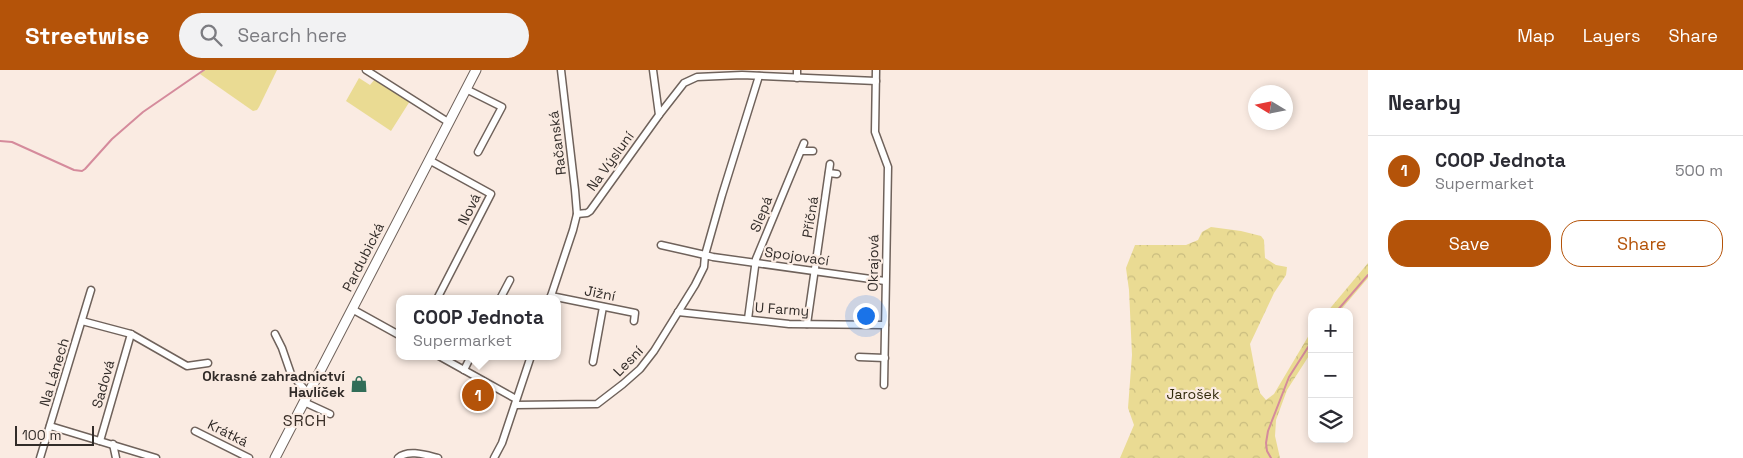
<!DOCTYPE html>
<meta charset="utf-8">
<style>
:root{--surface:#fff;--page:#f2f2f3;--text:#2b2b33;--muted:#7c7c81;--line:#e1e1e2;--accent:#b45309}
body{margin:0;font-family:"Space Grotesk",sans-serif;background:var(--page);color:var(--text)}
.controls{position:absolute;right:15px;bottom:15px;display:grid;overflow:hidden;border-radius:10px;box-shadow:0 2px 8px #0003}
.controls button{width:45px;height:45px;display:grid;place-items:center;padding:0;border:0;border-bottom:1px solid var(--line);background:var(--surface);color:var(--text);font:25px sans-serif}
.compass{position:absolute;left:1248px;top:15px;width:45px;height:45px;border-radius:50%;background:var(--surface);box-shadow:0 2px 8px #0003;rotate:280deg}
.scale{position:absolute;left:15px;bottom:12px;width:79px;box-sizing:border-box;padding-left:5px;border:2px solid #322c29;border-top:0;font-size:14px;line-height:18px;white-space:nowrap;color:#322c29;-webkit-text-stroke:4px #faebe2;paint-order:stroke}
.you{position:absolute;left:865px;top:245px;width:18px;height:18px;margin:-12px;border:4px solid #fff;border-radius:50%;background:#1a73e8;box-shadow:0 0 0 8px #1a73e833}
.badge{display:grid;place-items:center;width:32px;height:32px;border-radius:50%;background:var(--accent);color:#fff;font-size:16px;font-weight:700}
.pin{position:absolute;translate:-50% -50%;border:2px solid #fff;box-shadow:0 1px 5px #0006}
.popup{position:absolute;left:396px;top:225px;width:165px;height:65px;box-sizing:border-box;display:grid;place-content:center;border-radius:10px;background:var(--surface);filter:drop-shadow(0 1px 4px #0005);font-size:16px;white-space:nowrap;color:var(--muted)}
.popup b{font-size:19px;color:var(--text)}
.popup::after{content:'';position:absolute;left:50%;top:100%;margin-left:-10px;border:10px solid transparent;border-top-color:var(--surface)}
.list{margin:0;padding:0;list-style:none}
h2{display:flex;justify-content:space-between;align-items:center;height:65px;margin:0;padding:0 20px;font-size:21px}
h2 small{font-size:16px;font-weight:400;color:var(--muted)}
.list li{display:grid;grid-template-columns:32px 1fr auto;gap:15px;align-items:center;box-sizing:border-box;height:70px;padding:0 20px;border-top:1px solid var(--line)}
.list b{display:block;font-size:19px;white-space:nowrap}
.list p{margin:0;font-size:16px;white-space:nowrap;color:var(--muted)}
.list em{font-size:16px;font-style:normal;color:var(--muted)}
.actions{display:flex;gap:10px;padding:15px 20px}
.actions a{flex:1;padding:11px 0;border:1px solid var(--accent);border-radius:20px;text-align:center;font-size:18px;color:var(--accent)}
.actions .main{background:var(--accent);color:#fff}
.icon{flex:none;width:28px;height:28px;fill:none;stroke:currentColor;stroke-width:2;stroke-linecap:round;stroke-linejoin:round}
.map{position:relative;flex:none;width:1368px;height:388px;overflow:hidden}
header{display:flex;align-items:center;gap:30px;box-sizing:border-box;height:70px;padding:0 25px;background:var(--accent);color:#fff}
header strong{font-size:24px}
nav{display:flex;gap:28px;margin-inline-start:auto;font-size:18px}
.search{width:350px;height:45px;background:var(--page);display:flex;align-items:center;gap:12px;box-sizing:border-box;padding:0 18px;border-radius:28px;color:var(--muted);font-size:19px}
main{display:flex}
aside{flex:1;background:var(--surface)}
.map>svg:first-child{display:block}
.green{fill:#eadb93}
.forest{fill:url(#forest-crowns)}
.lines{fill:none;stroke-linecap:round;stroke-linejoin:round}
.stream{stroke:#d58b9c;stroke-width:2}
.street-casing{stroke:#6f625b;stroke-width:9}
.secondary-casing{stroke:#6f625b;stroke-width:11}
.street{stroke:#fff;stroke-width:6}
.secondary{stroke:#fff;stroke-width:9}
.labels{text-anchor:middle;stroke-width:4.5;stroke-linejoin:round;paint-order:stroke}
.street-label{font-size:14px;fill:#322c29;stroke:#faebe2}
.poi-label{font-size:14px;font-weight:bold;fill:#322c29;stroke:#faebe2;text-anchor:end}
.park-label{font-size:14px;fill:#312a0a;stroke:#faebe2}
.quarter-label{font-size:16px;letter-spacing:1px;fill:#3a2f28;stroke:#faebe2}
</style>
<header>
<strong>Streetwise</strong>
<div class="search"><svg class="icon" aria-label="search" viewBox="0 0 24 24"><circle cx="10" cy="10" r="6"/><path d="M15 15l6 6"/></svg>Search here</div>
<nav><a>Map</a><a>Layers</a><a>Share</a></nav>
</header>
<main>
<div class="map">
<svg width="1368" height="388" viewBox="0 0 1368 388">
<defs>
<pattern id="forest-crowns" width="20" height="18" patternUnits="userSpaceOnUse" patternTransform="scale(1.25)"><rect width="20" height="18" fill="#eadb93"/><path d="M2 6a3 3 0 1 1 6 0M12 15a3 3 0 1 1 6 0" fill="none" stroke="#c9bc7f"/></pattern>
</defs>
<rect width="100%" height="100%" fill="#faebe2"/>
<!-- green -->
<g class="green">
<polygon points="205,0 277,0 259,37 257,40 253,41 200,4"/>
<polygon points="359,8 370,15 375,9 410,31 391,61 346,31"/>
</g>
<!-- forest -->
<g class="forest">
<polygon points="1211,157 1241,161 1261,166 1264,170 1265,188 1276,195 1287,197 1286,205 1274,223 1250,274 1258,316 1260,323 1266,330 1274,324 1312,260 1312,281 1287,320 1276,350 1275,366 1280,388 1120,388 1134,355 1128,338 1132,285 1129,220 1126,198 1135,175 1186,175 1198,170 1202,162"/>
<polygon points="1368,193 1368,208 1339,242 1327,242"/>
</g>
<g class="lines">
<!-- stream -->
<g class="stream">
<polyline points="0,71 12,72 74,100 82,101 85,99 112,69 143,42 204,0"/>
<polyline points="1336,242 1368,205"/>
<polyline points="1271,388 1267,381 1266,373 1268,361 1289,307 1312,271"/>
</g>
<!-- street casing -->
<g class="street-casing">
<g id="street">
<polyline points="366,0 448,52"/>
<polyline points="876,0 875,62 888,97 884,315"/>
<polyline points="797,8 797,0"/>
<polyline points="466,19 502,37 478,82"/>
<polyline points="659,45 684,13 697,7 742,5 876,11"/>
<polyline points="801,81 813,81"/>
<polyline points="429,90 491,124 437,229"/>
<polyline points="829,103 837,104"/>
<polyline points="577,144 587,143 590,141 659,45 653,0"/>
<polyline points="661,175 705,185 722,125 759,6"/>
<polyline points="551,226 635,243 634,251"/>
<polyline points="500,229 510,210"/>
<polyline points="550,229 573,160 577,144 575,120 561,0"/>
<polyline points="352,239 399,265"/>
<polyline points="678,242 789,254 885,255"/>
<polyline points="748,249 756,189 804,73"/>
<polyline points="82,251 131,264 187,296 208,293"/>
<polyline points="807,254 830,94"/>
<polyline points="275,264 282,278 291,304 308,323"/>
<polyline points="439,286 516,329"/>
<polyline points="859,287 885,288"/>
<polyline points="593,292 603,237"/>
<polyline points="464,300 471,286"/>
<polyline points="304,332 330,344"/>
<polyline points="515,335 597,334 623,314 640,299 654,281 695,215 704,197 705,185 713,187 885,211"/>
<polyline points="50,356 156,388"/>
<polyline points="195,361 249,388"/>
<polyline points="100,371 131,264"/>
<polyline points="113,374 116,388"/>
<polyline points="40,388 91,220"/>
<path d="M 398,388 C 408,379 426,385 438,388"/>
<polyline points="494,388 502,373 531,286"/>
</g>
</g>
<!-- secondary casing -->
<g class="secondary-casing">
<polyline id="secondary" points="275,388 476,0"/>
</g>
<!-- street -->
<use href="#street" class="street"/>
<!-- secondary -->
<use href="#secondary" class="secondary"/>
</g>
<!-- icons -->
<defs>
<g id="shop-bare" transform="scale(1.35)"><path d="M-5-2.5h2.3a2.7 3.5 0 0 1 5.4 0H5L5.5 6h-11ZM-1.5-2.5h3a1.5 2.3 0 0 0-3 0Z" fill="#316d58" stroke="#faebe2" stroke-width="2.5" paint-order="stroke"/></g>
</defs>
<g fill-rule="evenodd">
<use href="#shop-bare" x="359" y="314"/>
</g>
<g class="labels">
<!-- street labels -->
<g class="street-label">
<text transform="translate(557 73) rotate(-97)" y="5">Račanská</text>
<text transform="translate(610 91) rotate(-54)" y="5">Na Výsluní</text>
<text transform="translate(469 139) rotate(-63)" y="5">Nová</text>
<text transform="translate(761 144) rotate(-68)" y="5">Slepá</text>
<text transform="translate(810 147) rotate(-81)" y="5">Příčná</text>
<text transform="translate(797 186) rotate(8)" y="5">Spojovací</text>
<text transform="translate(363 187) rotate(-63)" y="5">Pardubická</text>
<text transform="translate(873 193) rotate(-89)" y="5">Okrajová</text>
<text transform="translate(600 223) rotate(11)" y="5">Jižní</text>
<text transform="translate(782 239) rotate(4)" y="5">U Farmy</text>
<text transform="translate(628 291) rotate(-46)" y="5">Lesní</text>
<text transform="translate(54 302) rotate(-73)" y="5">Na Lánech</text>
<text transform="translate(103 314) rotate(-74)" y="5">Sadová</text>
<text transform="translate(228 363) rotate(27)" y="5">Krátká</text>
</g>
<!-- poi labels -->
<g class="poi-label">
<text x="345" y="311">Okrasné zahradnictví<tspan x="345" dy="16">Havlíček</tspan></text>
</g>
<!-- park labels -->
<g class="park-label">
<text x="1193" y="329">Jarošek</text>
</g>
<!-- quarter labels -->
<g class="quarter-label">
<text x="305" y="356">SRCH</text>
</g>
</g>
</svg>
<div class="controls">
<button>+</button>
<button>−</button>
<button><svg class="icon" aria-label="layers" viewBox="0 0 24 24"><path d="M12 4l9 5-9 5-9-5zM3 14l9 5 9-5"/></svg></button>
</div>
<svg class="compass" viewBox="-18 -18 36 36"><path d="M0-13l5 13h-10z" fill="#e53935"/><path d="M0 13l5-13h-10z" fill="#7c7c81"/></svg>
<div class="scale">100 m</div>
<div class="you"></div>
<div class="pin badge" style="left:478px;top:325px">1</div>
<div class="popup"><b>COOP Jednota</b>Supermarket</div>
</div>
<aside>
<h2>Nearby<small></small></h2>
<ul class="list">
<li><span class="badge">1</span><div><b>COOP Jednota</b><p>Supermarket</p></div><em>500 m</em></li>
</ul>
<div class="actions"><a class="main">Save</a><a>Share</a></div>
</aside>
</main>
